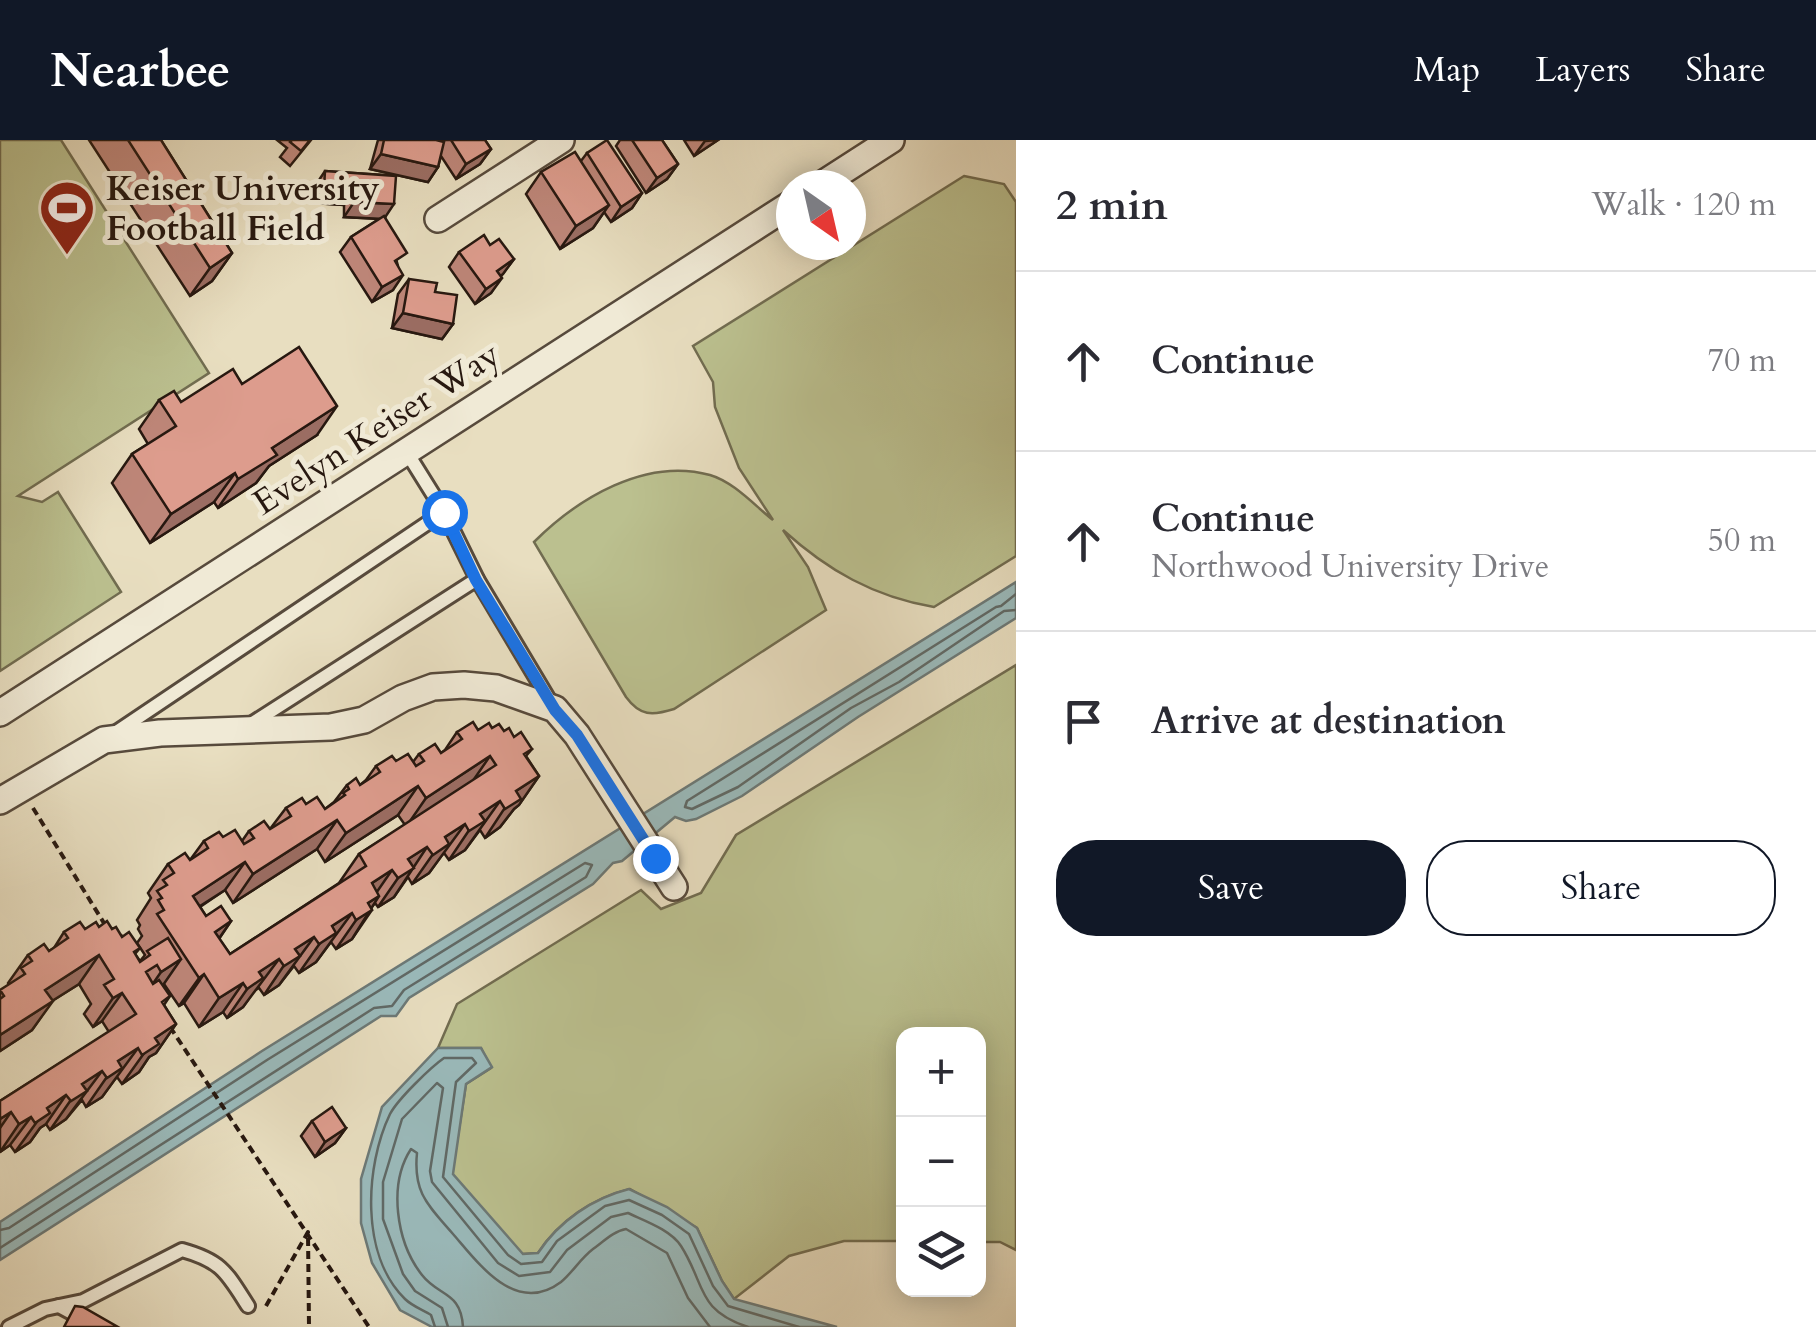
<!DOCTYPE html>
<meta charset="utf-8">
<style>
:root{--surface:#fff;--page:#f7f7f7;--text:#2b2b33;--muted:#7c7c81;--line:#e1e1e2;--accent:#111827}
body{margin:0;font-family:Cardo,serif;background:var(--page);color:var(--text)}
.controls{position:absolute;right:30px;bottom:30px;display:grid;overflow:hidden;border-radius:20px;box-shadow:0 5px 25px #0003}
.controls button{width:90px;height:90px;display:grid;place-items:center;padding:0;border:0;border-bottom:2px solid var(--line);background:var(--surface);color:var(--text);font:50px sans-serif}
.compass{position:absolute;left:776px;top:30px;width:90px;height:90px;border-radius:50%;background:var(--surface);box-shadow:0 5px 25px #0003;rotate:146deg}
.stop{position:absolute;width:30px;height:30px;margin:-22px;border:8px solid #1a73e8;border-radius:50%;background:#fff}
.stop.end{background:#1a73e8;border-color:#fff;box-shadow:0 2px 10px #0008}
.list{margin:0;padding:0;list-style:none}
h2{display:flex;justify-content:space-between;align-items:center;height:130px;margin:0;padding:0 40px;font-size:42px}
h2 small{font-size:32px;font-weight:400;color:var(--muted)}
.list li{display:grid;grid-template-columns:65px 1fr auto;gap:30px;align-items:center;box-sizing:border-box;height:180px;padding:0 40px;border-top:2px solid var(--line)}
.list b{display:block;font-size:38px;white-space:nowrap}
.list p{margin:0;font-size:32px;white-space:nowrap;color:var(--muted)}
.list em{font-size:32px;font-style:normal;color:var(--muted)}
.actions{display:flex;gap:20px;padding:30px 40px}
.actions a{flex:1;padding:22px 0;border:2px solid var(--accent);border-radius:40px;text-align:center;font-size:35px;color:var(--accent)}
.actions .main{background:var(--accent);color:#fff}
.icon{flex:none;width:55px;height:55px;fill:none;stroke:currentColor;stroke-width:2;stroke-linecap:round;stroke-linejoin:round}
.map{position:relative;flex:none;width:1016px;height:1187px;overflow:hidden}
header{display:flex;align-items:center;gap:60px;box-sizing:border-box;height:140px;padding:0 50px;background:var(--accent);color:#fff}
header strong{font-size:48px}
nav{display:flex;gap:55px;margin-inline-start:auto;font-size:35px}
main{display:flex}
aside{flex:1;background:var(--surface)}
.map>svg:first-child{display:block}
.green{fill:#bbc08f;stroke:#716c50;stroke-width:2.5}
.water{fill:#9ababb;stroke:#6c7977;stroke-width:2.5}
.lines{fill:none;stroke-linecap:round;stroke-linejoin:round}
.shore{stroke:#606966;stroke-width:2.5}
.lane-casing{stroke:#574a3c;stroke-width:18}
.street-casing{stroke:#574a3c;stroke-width:30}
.path{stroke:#271810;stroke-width:4;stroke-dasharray:8 5;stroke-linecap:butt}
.lane{stroke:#f0ead6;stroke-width:12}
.street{stroke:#f0ead6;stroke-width:25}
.wall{fill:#be8679;stroke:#271810;stroke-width:2.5;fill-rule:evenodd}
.shaded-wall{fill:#9b6d63;stroke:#271810;stroke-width:2.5}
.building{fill:#dd9c8d;stroke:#271810;stroke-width:2.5;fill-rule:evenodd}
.route{stroke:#1a73e8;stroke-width:12}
.labels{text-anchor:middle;stroke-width:10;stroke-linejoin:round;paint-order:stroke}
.poi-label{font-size:35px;font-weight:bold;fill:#271810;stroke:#f0ead6;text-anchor:start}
.street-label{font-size:35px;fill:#271810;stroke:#f0ead6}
</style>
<header>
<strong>Nearbee</strong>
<nav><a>Map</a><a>Layers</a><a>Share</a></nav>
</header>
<main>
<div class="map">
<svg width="1016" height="1187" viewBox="0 0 1016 1187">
<rect width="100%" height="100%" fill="#e8dec0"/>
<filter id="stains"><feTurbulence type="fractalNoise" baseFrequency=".002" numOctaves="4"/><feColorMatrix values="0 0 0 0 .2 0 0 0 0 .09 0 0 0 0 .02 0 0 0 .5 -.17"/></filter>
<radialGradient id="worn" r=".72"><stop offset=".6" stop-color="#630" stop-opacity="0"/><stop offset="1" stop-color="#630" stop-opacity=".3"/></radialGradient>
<!-- green -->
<g class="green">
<polygon points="0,0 61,0 209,233 18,356 42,362 58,352 121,452 0,531"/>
<path d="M 964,36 L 1004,44 L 1016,62 L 1016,416 L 934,467 C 874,457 827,430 783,390 L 808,427 L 826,470 L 674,569 C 652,576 640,576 626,557 L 534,402 C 577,359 645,317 710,335 C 734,342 755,366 773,380 L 739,328 L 715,267 L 713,242 L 693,206 Z"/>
<path d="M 1016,525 L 1016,1110 L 1000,1102 L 979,1102 L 978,894 L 904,894 L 903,1101 L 844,1101 L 789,1116 L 734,1159 L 722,1141 L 697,1088 L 630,1049 C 593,1058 559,1081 538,1113 L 523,1114 L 513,1107 L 452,1034 L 466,944 L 491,928 L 481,908 L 438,908 L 457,864 L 641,750 L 661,769 L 701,753 L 736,695 Z"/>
</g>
<!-- water -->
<g class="water">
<polygon points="1016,442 1016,478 858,577 742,656 696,679 686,681 675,677 622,721 613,723 593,744 409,858 396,876 381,876 0,1120 0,1082 262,911"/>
<path d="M 438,908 L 481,908 L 492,927 L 466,944 L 453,1034 L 523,1114 L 538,1113 C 559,1081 593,1058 629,1049 L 667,1067 L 697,1088 L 722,1141 L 734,1159 L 837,1187 L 432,1187 L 400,1170 L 372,1123 L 361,1083 L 361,1039 L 382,967 Z"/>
</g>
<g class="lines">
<!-- shore -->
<g class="shore">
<polyline points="1016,454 1001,466 996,467 687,661 685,667 692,669 738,647 851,568 899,542 1004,471 1016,470"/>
<polyline points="0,1090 9,1088 267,920 585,723 592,725 586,737 404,850 392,866 374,868 0,1108"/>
<path d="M 435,1187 L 431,1175 C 423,1170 412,1166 405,1159 C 360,1115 365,1026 390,974 C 398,959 431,927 444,918 L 472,918 L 476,923 L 456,942 L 443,1037 L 508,1115 L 521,1124 L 542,1122 L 557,1101 L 605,1066 L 629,1060 L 662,1075 L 689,1094 L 713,1146 L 728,1166 L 799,1187"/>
<path d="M 448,1187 L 442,1168 L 415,1151 L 403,1134 L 383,1079 L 383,1042 L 402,979 L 437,943 L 443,948 L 430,1031 L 432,1042 L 498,1123 L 519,1136 L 550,1132 L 567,1110 L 611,1077 L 628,1073 C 645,1081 671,1090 681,1106 C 706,1145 696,1170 748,1187"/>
<path d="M 463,1187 C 461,1151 439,1157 422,1135 C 396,1102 388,1044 411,1009 L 417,1013 C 413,1053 428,1065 453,1094 C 479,1124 516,1176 561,1142 C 573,1132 580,1119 593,1109 C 604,1101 614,1091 626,1089 L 667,1113 L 688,1158 L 710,1187"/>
</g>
<!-- lane casing -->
<g class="lane-casing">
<g id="lane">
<polyline points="406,311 444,372"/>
<polyline points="251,584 477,439"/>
<polyline points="115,593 444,372 477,439 551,563"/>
<polyline points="9,1187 45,1169 59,1166"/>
<path d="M 98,1187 L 59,1166 L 83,1161 L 182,1110 C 222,1121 227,1133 248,1166"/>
</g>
</g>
<!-- street casing -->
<g class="street-casing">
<g id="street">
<polyline points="821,45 891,0"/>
<polyline points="438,79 561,0"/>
<polyline points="0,573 791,64"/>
<polyline points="0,661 104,600 160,593 331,587 364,580 403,558 433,547 464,545 496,548 555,569 577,595 674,747"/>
</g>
</g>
<!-- path -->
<g class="path">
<polyline points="33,668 107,788"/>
<polyline points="170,887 369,1187"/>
<polyline points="266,1166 308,1092 309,1187"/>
</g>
<!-- lane -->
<use href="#lane" class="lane"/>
<!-- street -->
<use href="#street" class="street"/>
</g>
<!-- wall -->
<g class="wall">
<polygon points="89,0 161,0 232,113 212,141 190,156"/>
<polygon points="277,0 311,0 290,26 280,17 287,8"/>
<polygon points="378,0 485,0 491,9 480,24 456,39 441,16 438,27 428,42 370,29"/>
<polygon points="620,0 662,0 678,24 667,39 646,53 616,6"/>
<polygon points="684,0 718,0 694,16"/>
<polygon points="587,13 642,53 632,68 611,82 604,72 593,88 560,109 526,54 541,32 581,21"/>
<polygon points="325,31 396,36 385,78 398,126 393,150 372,162 340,112 351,97 379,79 344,77 344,65 313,63 315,46"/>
<polygon points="490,105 514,119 501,136 491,153 475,164 449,127 459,112"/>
<polygon points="409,139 435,152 453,184 442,199 392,188 398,154"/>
<polygon points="242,244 317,295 269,326 256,343 218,368 214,362 150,403 112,343 132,314 148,304 139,289 159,260 181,262"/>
<path d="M 492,588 L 504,591 L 532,609 L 526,616 L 539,636 L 519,665 L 514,669 L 500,687 L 485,698 L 480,690 L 465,710 L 449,720 L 444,713 L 442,715 L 429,733 L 412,744 L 408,737 L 394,757 L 378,767 L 375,763 L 371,768 L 372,770 L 352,799 L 336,809 L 331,802 L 316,822 L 299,833 L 294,826 L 279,845 L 264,855 L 259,848 L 254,851 L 243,867 L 227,878 L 223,872 L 199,887 L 184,863 L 179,866 L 164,844 L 163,846 L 170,856 L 164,865 L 176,884 L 156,913 L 149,917 L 139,932 L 122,944 L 117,937 L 115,939 L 102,957 L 86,967 L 82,960 L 66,979 L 50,990 L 46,984 L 40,988 L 30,1002 L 15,1012 L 10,1005 L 0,1012 L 0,961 L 109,892 L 102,881 L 93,887 L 84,874 L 91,864 L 79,844 L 52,861 L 32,890 L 0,911 L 0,851 L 9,845 L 8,843 L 28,815 L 49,811 L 54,808 L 64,792 L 99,787 L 112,789 L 140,808 L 135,814 L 140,821 L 145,815 L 137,803 L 142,796 L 138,789 L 140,785 L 137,780 L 151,758 L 148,753 L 168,724 L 190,720 L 204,701 L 223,697 L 242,701 L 249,691 L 270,689 L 286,668 L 306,664 L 325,669 L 334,662 L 347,645 L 360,645 L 366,640 L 376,626 L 396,621 L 413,622 L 419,614 L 441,613 L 445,610 L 457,592 ZM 398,675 L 405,685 L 359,714 L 339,743 L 230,814 L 219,799 L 231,781 L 206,776 L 200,767 L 225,750 L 233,763 L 317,709 L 325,722 Z"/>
<polygon points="312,981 346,988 335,1003 315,1017 301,996"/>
</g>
<!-- shaded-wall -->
<g class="shaded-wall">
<polygon points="718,0 694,16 705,1"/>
<polygon points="491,9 480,24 456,39 466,24"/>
<polygon points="381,14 438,27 428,42 370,29"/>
<polygon points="678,24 667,39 646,53 657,38"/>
<polygon points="324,48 355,50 344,65 313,63"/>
<polygon points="642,53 632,68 611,82 621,67"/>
<polygon points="354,62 394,64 384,79 344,77"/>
<polygon points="609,65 593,88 560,109 576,86"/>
<polygon points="232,113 212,141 190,156 210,128"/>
<polygon points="514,119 503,134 487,146 497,131"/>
<polygon points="403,135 393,150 372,162 382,147"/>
<polygon points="502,138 491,153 475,164 486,149"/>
<polygon points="403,173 453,184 442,199 392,188"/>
<polygon points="337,266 317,295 269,326 256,343 218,368 238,339 272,308"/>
<polygon points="235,333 214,362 150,403 171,374"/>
<polygon points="490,616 470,645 406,687 426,658"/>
<polygon points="539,636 519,665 514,669 500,687 485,698 516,651"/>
<polygon points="418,646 398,675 325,722 346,693"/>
<polygon points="500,661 465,710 449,720 480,674"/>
<polygon points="337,680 317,709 233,763 253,734"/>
<polygon points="465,684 429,733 412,744 445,697"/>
<polygon points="427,707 394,757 378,767 398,738 408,719"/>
<polygon points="245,722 225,750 172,784 193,756"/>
<polygon points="392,730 372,759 372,743"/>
<polygon points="379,756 352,799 336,809 368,763"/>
<polygon points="352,773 316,822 299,833 332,786"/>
<polygon points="231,781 211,810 215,792"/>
<polygon points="314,797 279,845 264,855 295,809"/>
<polygon points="99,815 79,844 25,878 45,850"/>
<polygon points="181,819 161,848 141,861 161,832"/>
<polygon points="279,819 243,867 227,878 259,832"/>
<polygon points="204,834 184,863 179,866 199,838"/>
<polygon points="243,843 223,872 199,887 219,858"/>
<polygon points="122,853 102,881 93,887 113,858"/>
<polygon points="53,861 32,890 0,911 0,895"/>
<polygon points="176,884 156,913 149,917 139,932 122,944 155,898"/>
<polygon points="138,908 102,957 86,967 118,921"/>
<polygon points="102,931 66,979 50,990 82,944"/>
<polygon points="66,955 46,984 40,988 30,1002 15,1012 47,968"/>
<polygon points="11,972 0,988 0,979"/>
<polygon points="31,977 10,1005 0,1012 19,984"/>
<polygon points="346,988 335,1003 315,1017 325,1002"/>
</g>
<!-- building -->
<g class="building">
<polygon points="128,0 161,0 232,113 210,128"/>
<polygon points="292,0 310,0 301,11 290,2"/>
<polygon points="384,0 436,0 444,2 438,27 381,14"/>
<polygon points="451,0 485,0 491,9 466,24"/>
<polygon points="607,0 642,53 621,67 587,13"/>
<polygon points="632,0 662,0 678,24 657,38"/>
<polygon points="575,12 609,65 576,86 541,32"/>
<polygon points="325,31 396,36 394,64 354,62 355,50 324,48"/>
<polygon points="384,76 407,113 395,121 403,135 382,147 351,97"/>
<polygon points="484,95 490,105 499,99 514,119 497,131 502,138 486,149 459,112"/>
<polygon points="409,139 437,143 435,152 457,155 453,184 403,173"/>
<polygon points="299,207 337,266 272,308 277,315 238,339 235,333 171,374 132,314 176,286 159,260 174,251 181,262 233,229 242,244"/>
<path d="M 473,582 L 478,590 L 489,583 L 492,588 L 499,584 L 504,591 L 509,588 L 514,597 L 521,592 L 532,609 L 524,614 L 539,636 L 516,651 L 521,659 L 505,669 L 500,661 L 480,674 L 485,681 L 469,691 L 465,684 L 445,697 L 449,704 L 433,715 L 427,707 L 408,719 L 414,728 L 398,738 L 392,730 L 372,743 L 379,756 L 368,763 L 372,770 L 356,780 L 352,773 L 332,786 L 336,793 L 319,804 L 314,797 L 295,809 L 300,816 L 284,826 L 279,819 L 259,832 L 263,838 L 247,849 L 243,843 L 219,858 L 204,834 L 199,838 L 157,774 L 164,770 L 158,760 L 162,758 L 157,751 L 167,745 L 163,740 L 174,733 L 168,724 L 185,713 L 190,720 L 208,708 L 204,701 L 219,692 L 223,697 L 235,690 L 244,704 L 254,698 L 249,691 L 264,681 L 270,689 L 291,676 L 286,668 L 302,658 L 306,664 L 317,657 L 325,669 L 345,655 L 343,653 L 349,649 L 347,645 L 356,638 L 360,645 L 380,632 L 376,626 L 392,616 L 396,621 L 408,614 L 416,626 L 424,621 L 419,614 L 435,604 L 441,613 L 462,599 L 457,592 ZM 490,616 L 496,625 L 359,714 L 366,726 L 230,814 L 215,792 L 231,781 L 221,766 L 206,776 L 193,756 L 245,722 L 253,734 L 337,680 L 346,693 L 418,646 L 426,658 Z"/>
<polygon points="107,781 112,789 116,787 122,797 129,792 140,808 134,812 140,822 150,815 147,811 168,798 181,819 161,832 157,825 146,832 153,844 159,840 170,856 162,862 176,884 155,898 159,904 142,915 138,908 118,921 122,928 107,938 102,931 82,944 87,951 71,961 66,955 47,968 50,973 35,983 31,977 19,984 11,972 0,979 0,961 136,874 122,853 113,858 104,845 114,839 99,815 45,850 53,861 0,895 0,859 4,856 0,850 25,834 21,828 32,821 28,815 44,804 49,811 68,798 64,792 80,782 85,789 96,782 99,787"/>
<polygon points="332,967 346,988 325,1002 312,981"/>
<polygon points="75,1166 83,1167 118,1187 64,1187"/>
</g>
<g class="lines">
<!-- route -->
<polyline class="route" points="444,372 476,440 555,570 577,595 655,718"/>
</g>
<!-- icons -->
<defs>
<g id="stadium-pin" transform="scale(2.875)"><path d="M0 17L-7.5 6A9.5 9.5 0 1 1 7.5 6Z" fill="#8f2418" stroke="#f0ead6"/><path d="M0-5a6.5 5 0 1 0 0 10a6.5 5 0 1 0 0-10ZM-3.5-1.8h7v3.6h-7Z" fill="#fff"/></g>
</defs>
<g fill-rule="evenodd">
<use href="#stadium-pin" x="67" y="68"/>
</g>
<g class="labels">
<!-- poi labels -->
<g class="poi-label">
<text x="106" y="60">Keiser University<tspan x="106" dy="40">Football Field</tspan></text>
</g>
<!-- street labels -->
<g class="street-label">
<text transform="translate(376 288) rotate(-33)" y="12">Evelyn Keiser Way</text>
</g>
</g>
<rect width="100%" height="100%" filter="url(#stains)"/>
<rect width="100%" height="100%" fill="url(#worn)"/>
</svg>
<div class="controls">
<button>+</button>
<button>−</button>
<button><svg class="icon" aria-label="layers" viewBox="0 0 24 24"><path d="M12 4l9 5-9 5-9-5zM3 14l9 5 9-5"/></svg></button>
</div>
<svg class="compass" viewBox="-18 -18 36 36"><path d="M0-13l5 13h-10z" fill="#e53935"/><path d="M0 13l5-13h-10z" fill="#7c7c81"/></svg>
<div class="stop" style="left:444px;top:372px"></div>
<div class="stop end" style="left:655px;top:718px"></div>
</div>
<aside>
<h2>2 min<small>Walk · 120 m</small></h2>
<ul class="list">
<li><svg class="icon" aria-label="ahead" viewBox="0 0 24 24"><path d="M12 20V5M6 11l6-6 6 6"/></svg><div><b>Continue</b></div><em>70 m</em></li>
<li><svg class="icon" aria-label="ahead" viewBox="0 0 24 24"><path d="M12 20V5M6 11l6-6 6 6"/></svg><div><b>Continue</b><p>Northwood University Drive</p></div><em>50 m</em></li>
<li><svg class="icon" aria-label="arrive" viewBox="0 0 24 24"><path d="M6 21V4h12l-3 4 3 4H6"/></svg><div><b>Arrive at destination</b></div></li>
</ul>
<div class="actions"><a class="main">Save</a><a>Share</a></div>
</aside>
</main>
